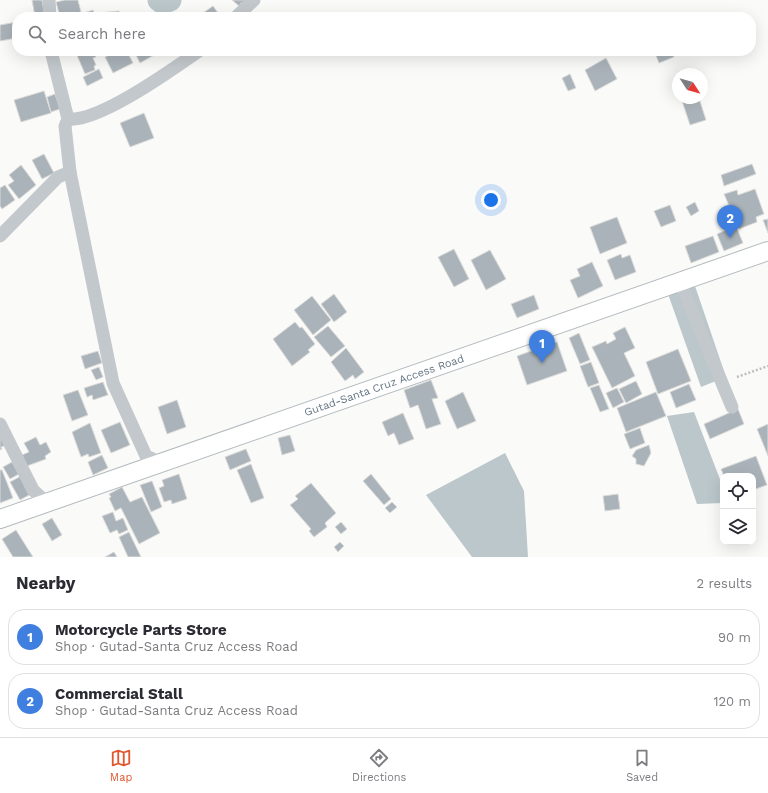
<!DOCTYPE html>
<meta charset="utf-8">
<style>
:root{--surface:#fff;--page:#f7f7f7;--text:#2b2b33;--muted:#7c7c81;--line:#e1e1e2;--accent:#e4572e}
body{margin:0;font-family:"Work Sans",sans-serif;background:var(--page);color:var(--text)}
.controls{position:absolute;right:12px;bottom:12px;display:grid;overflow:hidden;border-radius:8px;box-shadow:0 4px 16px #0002}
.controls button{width:36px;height:36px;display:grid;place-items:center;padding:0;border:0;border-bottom:1px solid var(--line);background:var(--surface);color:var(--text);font:20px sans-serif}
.compass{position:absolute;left:672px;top:68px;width:36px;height:36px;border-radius:50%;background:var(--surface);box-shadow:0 4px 16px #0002;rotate:126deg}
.you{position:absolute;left:491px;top:200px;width:14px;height:14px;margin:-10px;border:3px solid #fff;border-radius:50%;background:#1a73e8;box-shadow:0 0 0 6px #1a73e833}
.badge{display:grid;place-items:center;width:26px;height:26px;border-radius:50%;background:var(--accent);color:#fff;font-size:13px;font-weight:700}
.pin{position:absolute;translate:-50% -33px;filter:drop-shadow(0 1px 2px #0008)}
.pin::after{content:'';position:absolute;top:21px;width:14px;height:12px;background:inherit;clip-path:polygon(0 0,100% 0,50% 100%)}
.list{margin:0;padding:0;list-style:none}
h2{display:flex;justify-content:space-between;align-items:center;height:52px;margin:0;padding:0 16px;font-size:17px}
h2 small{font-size:13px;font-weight:400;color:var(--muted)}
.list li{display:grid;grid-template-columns:26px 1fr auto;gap:12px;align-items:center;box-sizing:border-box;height:56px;margin:0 8px 8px;padding:0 8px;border:1px solid var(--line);border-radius:16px}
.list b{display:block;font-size:15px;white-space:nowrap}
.list p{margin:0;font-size:13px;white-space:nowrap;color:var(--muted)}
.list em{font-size:13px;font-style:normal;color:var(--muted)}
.icon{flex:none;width:22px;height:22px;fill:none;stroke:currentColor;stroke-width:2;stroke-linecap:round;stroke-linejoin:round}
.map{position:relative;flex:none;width:768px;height:557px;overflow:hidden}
.search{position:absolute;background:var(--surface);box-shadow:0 4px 16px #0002;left:12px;right:12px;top:12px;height:44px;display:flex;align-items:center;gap:10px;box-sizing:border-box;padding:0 14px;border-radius:16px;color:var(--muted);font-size:15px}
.sheet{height:180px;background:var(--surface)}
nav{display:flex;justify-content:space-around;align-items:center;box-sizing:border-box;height:56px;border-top:1px solid var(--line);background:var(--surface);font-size:11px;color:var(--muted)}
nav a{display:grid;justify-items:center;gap:2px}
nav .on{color:var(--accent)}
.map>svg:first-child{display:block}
.water{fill:#bbc7cb}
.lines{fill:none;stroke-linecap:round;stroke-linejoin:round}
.river{stroke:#bbc7cb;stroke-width:23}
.building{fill:#aab3b9;stroke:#dcdcda}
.secondary-casing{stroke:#b3babf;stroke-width:20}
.path{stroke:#bbbfc2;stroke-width:2.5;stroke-dasharray:2 2;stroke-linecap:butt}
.minor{stroke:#c3c8cc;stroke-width:13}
.secondary{stroke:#fff;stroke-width:18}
.labels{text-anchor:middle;stroke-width:4;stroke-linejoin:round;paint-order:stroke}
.street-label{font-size:11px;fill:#657683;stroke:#fff}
</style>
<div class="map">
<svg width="768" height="557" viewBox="0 0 768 557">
<rect width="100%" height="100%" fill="#fafaf8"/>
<!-- water -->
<g class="water">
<polygon points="695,286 726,377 701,387 668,294"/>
<polygon points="694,412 723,487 723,503 697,504 667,416"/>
<polygon points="505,453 524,491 528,557 472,557 426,495"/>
</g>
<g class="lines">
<!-- river -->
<polyline class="river" points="159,0 163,3 170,0"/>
</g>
<!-- building -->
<g class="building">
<polygon points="32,0 42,0 45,17 35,17"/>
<polygon points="65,0 78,0 81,12 60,17 56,2"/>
<polygon points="232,0 248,0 244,5 242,2 239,6"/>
<polygon points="213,6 221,17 203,17 203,13"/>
<polygon points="93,10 95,17 72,17"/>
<polygon points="119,11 120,17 100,17 99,13"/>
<polygon points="17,22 17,38 0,41 0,25"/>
<polygon points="81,51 93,51 96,57 93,58 96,65 94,66 95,70 85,74 76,53"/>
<polygon points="117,51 127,51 133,63 113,73 105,57"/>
<polygon points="134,51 154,51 156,54 140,63"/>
<polygon points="654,51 672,51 674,57 659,63"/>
<polygon points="606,58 617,79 595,91 585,70"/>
<polygon points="99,69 103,78 87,86 83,77"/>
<polygon points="570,74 576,88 568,91 562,78"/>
<polygon points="44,91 51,113 21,122 14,100"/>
<polygon points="55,94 60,109 51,112 47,97"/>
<polygon points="681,98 699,98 706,120 690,125"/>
<polygon points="144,113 154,138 130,147 120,123"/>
<polygon points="44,154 54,173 42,179 32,160"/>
<polygon points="752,164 756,174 724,186 721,175"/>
<polygon points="21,165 36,185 19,199 8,185 14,181 9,175"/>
<polygon points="5,185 15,200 2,209 0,206 0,188"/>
<polygon points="755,189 764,214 756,217 757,222 739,229 724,194 737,190 738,195"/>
<polygon points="695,202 699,211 691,216 686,207"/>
<polygon points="670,205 676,221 661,227 654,211"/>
<polygon points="617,217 627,243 600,254 590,227"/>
<polygon points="768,219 768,233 763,220"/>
<polygon points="736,226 743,243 724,251 717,234"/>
<polygon points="713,236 719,252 691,263 685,246"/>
<polygon points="454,249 469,279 454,287 438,257"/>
<polygon points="490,250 506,279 486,290 471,260"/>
<polygon points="621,254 622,258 630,255 636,272 615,280 607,260"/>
<polygon points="592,262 603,286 578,298 570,280 580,276 577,269"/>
<polygon points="334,294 347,312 334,322 321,304"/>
<polygon points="534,295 539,309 517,318 511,304"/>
<polygon points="312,296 331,320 313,335 294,310"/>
<polygon points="295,322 300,328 302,327 315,344 308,350 310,352 292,366 273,339"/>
<polygon points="328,326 345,346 331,357 314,337"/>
<polygon points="625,327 635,348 624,353 635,376 612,388 592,347 606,341 607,344 616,339 613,333"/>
<polygon points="579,333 590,360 580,364 569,338"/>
<polygon points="557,342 567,371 527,385 517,356"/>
<polygon points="346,348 364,372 355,379 353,375 345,381 331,362"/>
<polygon points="678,349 691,381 658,394 646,362"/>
<polygon points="98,351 102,363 85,369 81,356"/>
<polygon points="591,362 599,383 588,387 580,366"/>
<polygon points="99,367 103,377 96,380 91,370"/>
<polygon points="431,380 438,398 432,399 441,424 426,429 418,405 410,408 404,390"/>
<polygon points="636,381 642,394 626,403 619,389"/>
<polygon points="103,382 108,395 93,400 92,395 87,397 84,388"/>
<polygon points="689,384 696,400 676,408 670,392"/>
<polygon points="599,385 609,409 600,412 590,388"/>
<polygon points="617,388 624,402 613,408 606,393"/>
<polygon points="78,390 88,415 72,421 63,395"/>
<polygon points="463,392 476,421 457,429 445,401"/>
<polygon points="656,392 666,416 626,432 617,408"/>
<polygon points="177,400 186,427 167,434 158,407"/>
<polygon points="738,409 744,424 710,439 704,424"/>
<polygon points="403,413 414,439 399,445 394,433 388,436 382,422"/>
<polygon points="120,422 130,445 111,453 101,430"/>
<polygon points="90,423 101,453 89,457 88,454 81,457 72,432"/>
<polygon points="768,424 768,456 757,429"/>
<polygon points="640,428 645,443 630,449 624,434"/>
<polygon points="0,431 6,445 1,447 2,449 0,450"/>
<polygon points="290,435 295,451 282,455 278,438"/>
<polygon points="36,437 40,445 46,442 51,452 45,456 46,459 27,466 22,455 29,452 24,443"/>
<polygon points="649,445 651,453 644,466 636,464 636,459 632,456 636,450"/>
<polygon points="246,449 251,461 230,470 225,457"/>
<polygon points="102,455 108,468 93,475 88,462"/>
<polygon points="756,456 767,485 753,490 753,476 724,476 721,469"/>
<polygon points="12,462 19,474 10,479 3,467"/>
<polygon points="251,464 264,498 251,503 237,470"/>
<polygon points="0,470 2,470 13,498 0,503"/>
<polygon points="179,474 187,499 172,504 171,500 164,502 159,488 164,486 162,480"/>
<polygon points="371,474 391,499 384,505 363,481"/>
<polygon points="21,476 31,494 20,500 10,482"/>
<polygon points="152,481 162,507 151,512 140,485"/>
<polygon points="311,483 336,513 325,523 327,527 314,537 309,531 311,529 290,505 298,499 295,496"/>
<polygon points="122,487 130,502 142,497 160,533 139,544 121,508 115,511 109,498 111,497 109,494"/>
<polygon points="618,494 620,509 605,511 603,496"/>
<polygon points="392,502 397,507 390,513 385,508"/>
<polygon points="113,512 116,521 123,518 128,530 119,534 117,530 110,533 102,516"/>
<polygon points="52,518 62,535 52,541 42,524"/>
<polygon points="341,522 347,529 341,534 335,527"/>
<polygon points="16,530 33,557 13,557 2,539"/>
<polygon points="129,532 141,557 128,557 119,537"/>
<polygon points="340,542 344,546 338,552 334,547"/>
<polygon points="114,552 117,557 105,557"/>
</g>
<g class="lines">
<!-- secondary casing -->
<g class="secondary-casing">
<polyline id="secondary" points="0,519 768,251"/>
</g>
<!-- path -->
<polyline class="path" points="737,377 768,366"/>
<!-- minor -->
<g class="minor">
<polyline points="49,0 50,17"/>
<polyline points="236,17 254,0"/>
<polyline points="51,51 68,119 65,126 70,172 113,383 146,456 161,463"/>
<path d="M 68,119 C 98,123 173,69 199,51"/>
<polyline points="0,236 58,177 70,172"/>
<polyline points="680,282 732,407"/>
<polyline points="0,424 33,490 47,503"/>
</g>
<!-- secondary -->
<use href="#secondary" class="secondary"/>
</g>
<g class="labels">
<!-- street labels -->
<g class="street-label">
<text transform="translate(384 385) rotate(-19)" y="4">Gutad-Santa Cruz Access Road</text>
</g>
</g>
</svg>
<div class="controls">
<button><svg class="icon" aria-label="locate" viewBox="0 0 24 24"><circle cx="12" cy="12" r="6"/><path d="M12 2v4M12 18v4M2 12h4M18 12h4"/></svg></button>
<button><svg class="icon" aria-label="layers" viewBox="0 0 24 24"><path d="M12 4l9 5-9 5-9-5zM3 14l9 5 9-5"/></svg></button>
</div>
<svg class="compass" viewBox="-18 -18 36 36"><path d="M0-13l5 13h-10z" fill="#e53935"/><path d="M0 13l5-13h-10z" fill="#7c7c81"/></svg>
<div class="you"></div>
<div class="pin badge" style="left:542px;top:363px;background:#3f7fe0">1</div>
<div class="pin badge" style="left:730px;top:238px;background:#3f7fe0">2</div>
<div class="search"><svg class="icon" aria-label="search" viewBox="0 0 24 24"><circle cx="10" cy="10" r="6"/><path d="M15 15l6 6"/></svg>Search here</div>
</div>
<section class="sheet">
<h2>Nearby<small>2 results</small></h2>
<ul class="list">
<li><span class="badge" style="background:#3f7fe0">1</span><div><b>Motorcycle Parts Store</b><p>Shop · Gutad-Santa Cruz Access Road</p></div><em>90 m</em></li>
<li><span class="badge" style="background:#3f7fe0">2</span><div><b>Commercial Stall</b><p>Shop · Gutad-Santa Cruz Access Road</p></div><em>120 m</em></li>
</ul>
</section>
<nav>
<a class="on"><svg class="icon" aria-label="map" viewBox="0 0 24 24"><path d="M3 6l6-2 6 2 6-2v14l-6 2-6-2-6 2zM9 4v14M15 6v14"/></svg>Map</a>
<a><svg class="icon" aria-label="directions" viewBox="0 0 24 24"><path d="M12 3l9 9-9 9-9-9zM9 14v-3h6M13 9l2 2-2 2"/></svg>Directions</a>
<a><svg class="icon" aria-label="saved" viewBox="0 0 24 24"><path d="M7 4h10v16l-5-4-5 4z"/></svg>Saved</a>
</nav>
